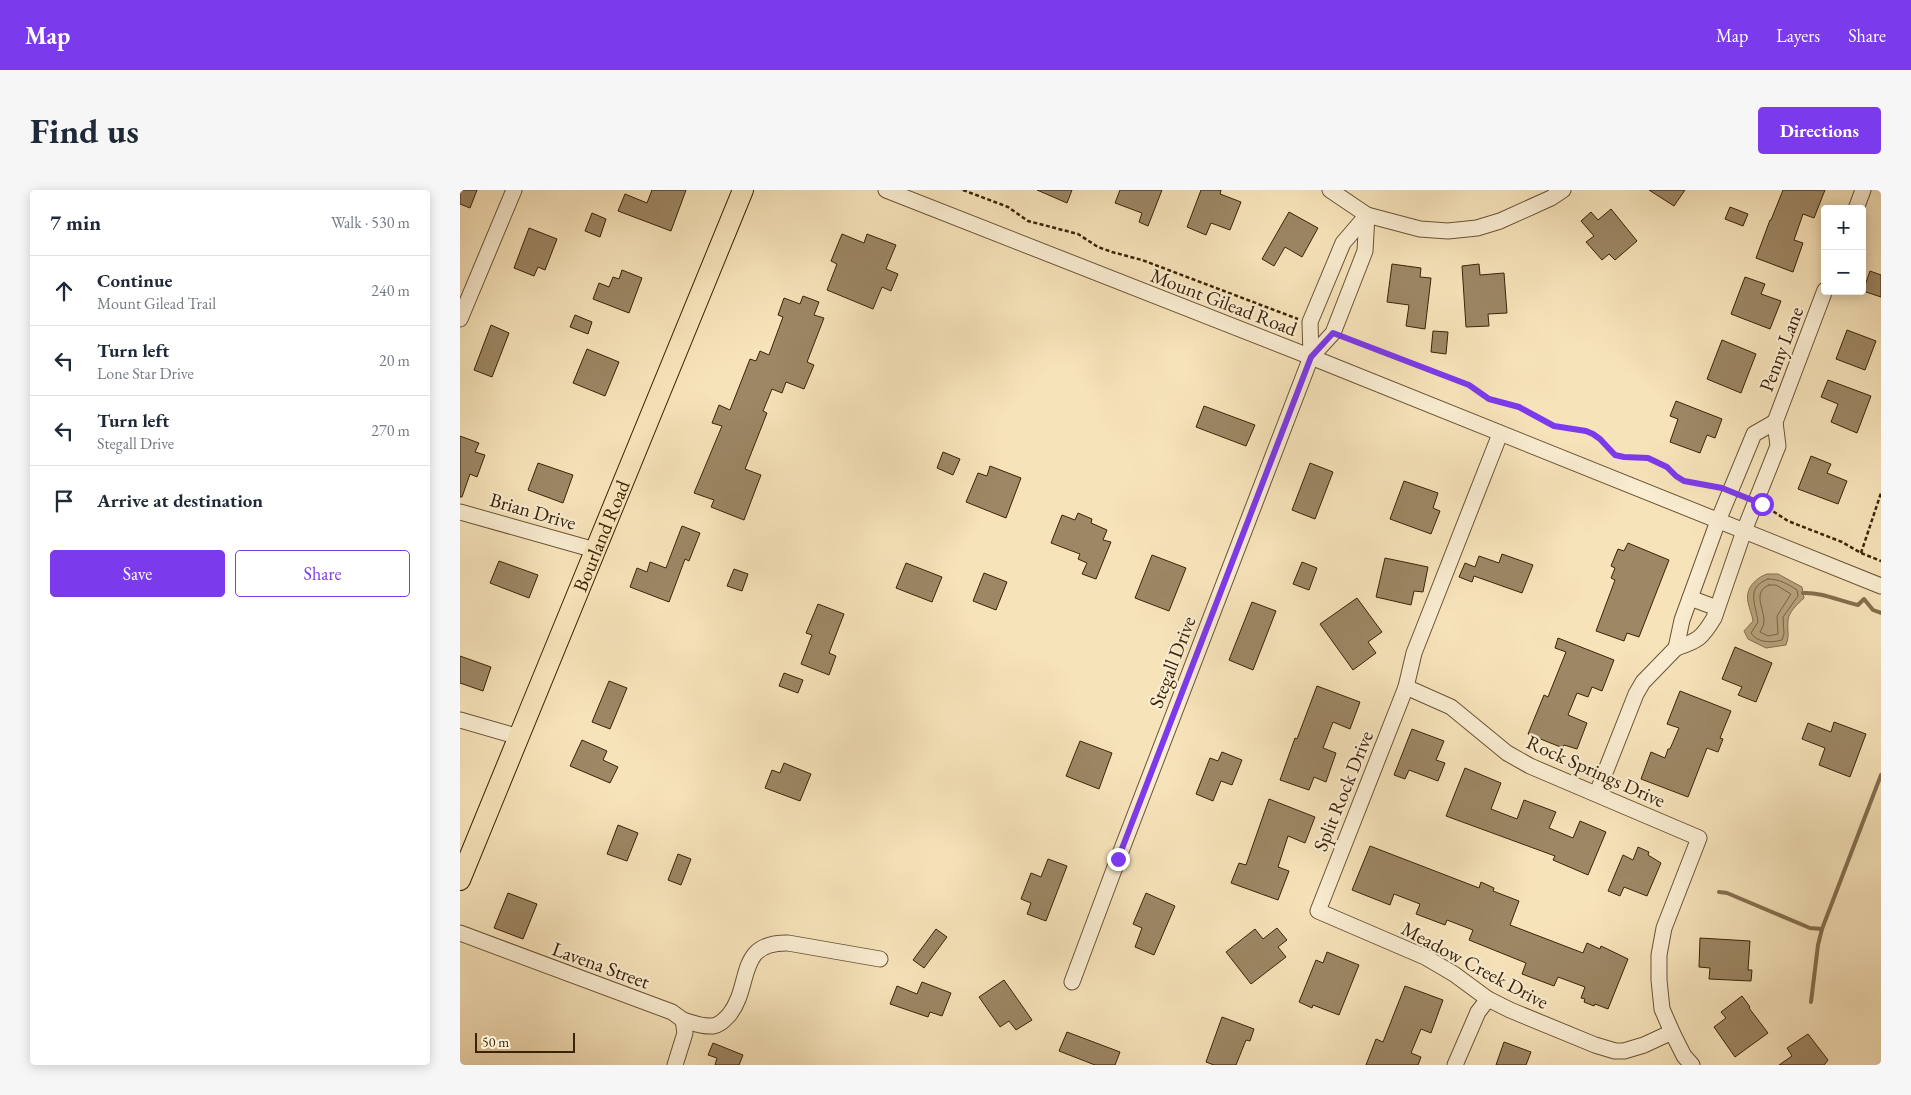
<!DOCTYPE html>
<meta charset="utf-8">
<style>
:root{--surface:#fff;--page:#f6f6f7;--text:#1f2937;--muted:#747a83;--line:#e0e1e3;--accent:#7c3aed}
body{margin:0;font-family:"EB Garamond",serif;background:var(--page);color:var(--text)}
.controls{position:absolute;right:15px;top:15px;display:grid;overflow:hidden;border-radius:5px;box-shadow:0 2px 12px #0003}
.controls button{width:45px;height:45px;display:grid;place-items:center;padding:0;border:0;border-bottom:1px solid var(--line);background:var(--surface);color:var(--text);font:25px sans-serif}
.scale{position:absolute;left:15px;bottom:12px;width:100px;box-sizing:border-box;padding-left:5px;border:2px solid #3b2308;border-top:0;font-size:14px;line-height:18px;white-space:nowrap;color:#3b2308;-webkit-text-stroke:4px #faedd2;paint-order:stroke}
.stop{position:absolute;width:15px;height:15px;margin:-11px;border:4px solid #7c3aed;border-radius:50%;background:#fff}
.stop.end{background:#7c3aed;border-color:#fff;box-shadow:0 1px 5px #0008}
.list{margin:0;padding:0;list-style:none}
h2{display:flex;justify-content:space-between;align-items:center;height:65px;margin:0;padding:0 20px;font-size:21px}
h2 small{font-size:16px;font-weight:400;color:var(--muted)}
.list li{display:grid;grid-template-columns:32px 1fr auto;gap:15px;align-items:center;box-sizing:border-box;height:70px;padding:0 20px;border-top:1px solid var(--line)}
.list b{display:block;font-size:19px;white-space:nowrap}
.list p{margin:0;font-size:16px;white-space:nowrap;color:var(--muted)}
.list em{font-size:16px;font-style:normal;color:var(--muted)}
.actions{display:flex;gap:10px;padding:15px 20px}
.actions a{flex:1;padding:11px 0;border:1px solid var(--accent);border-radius:5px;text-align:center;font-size:18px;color:var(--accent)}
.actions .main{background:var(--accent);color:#fff}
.icon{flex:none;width:28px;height:28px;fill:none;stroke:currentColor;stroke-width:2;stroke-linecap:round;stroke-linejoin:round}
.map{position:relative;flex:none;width:1421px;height:875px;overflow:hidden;border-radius:5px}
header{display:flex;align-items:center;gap:30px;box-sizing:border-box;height:70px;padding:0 25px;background:var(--accent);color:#fff}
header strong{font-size:24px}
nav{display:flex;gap:28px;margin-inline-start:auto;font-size:18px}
.intro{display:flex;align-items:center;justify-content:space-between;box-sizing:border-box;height:120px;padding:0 30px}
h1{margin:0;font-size:35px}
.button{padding:12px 22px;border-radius:5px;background:var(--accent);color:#fff;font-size:18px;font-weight:700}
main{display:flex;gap:30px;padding:0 30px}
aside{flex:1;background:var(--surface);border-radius:5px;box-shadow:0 2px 12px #0003}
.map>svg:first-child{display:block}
.water{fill:#b7a27d;stroke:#856f4e}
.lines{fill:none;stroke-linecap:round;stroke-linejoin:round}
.shore{stroke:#796242;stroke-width:1}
.stream{stroke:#856f4e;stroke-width:4}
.building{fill:#9d8765;stroke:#3b2308}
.minor-casing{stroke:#6a5334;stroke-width:17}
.major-casing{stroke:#3b2308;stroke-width:22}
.path{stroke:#3b2308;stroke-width:2.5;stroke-dasharray:4 2.5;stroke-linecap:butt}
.minor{stroke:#faedd2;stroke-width:15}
.major{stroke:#f7e3ba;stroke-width:20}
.route{stroke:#7c3aed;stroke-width:6}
.labels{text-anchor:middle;stroke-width:4.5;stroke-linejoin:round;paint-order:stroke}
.street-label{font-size:20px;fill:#3b2308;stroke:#faedd2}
</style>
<header>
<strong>Map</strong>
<nav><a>Map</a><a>Layers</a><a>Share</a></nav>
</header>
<div class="intro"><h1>Find us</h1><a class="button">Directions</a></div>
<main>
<aside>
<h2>7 min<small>Walk · 530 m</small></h2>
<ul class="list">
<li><svg class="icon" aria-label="ahead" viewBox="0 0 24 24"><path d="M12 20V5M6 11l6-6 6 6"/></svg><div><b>Continue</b><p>Mount Gilead Trail</p></div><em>240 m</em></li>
<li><svg class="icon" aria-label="left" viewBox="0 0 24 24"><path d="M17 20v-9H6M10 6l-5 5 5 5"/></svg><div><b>Turn left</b><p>Lone Star Drive</p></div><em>20 m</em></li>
<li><svg class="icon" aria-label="left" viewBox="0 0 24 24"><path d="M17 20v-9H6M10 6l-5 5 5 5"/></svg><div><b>Turn left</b><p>Stegall Drive</p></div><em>270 m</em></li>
<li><svg class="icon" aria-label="arrive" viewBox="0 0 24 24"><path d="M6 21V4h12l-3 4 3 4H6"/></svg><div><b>Arrive at destination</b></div></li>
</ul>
<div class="actions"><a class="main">Save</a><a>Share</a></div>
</aside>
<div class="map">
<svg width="1421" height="875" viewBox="0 0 1421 875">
<rect width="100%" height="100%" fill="#f7e3ba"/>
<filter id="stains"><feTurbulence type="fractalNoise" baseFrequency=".004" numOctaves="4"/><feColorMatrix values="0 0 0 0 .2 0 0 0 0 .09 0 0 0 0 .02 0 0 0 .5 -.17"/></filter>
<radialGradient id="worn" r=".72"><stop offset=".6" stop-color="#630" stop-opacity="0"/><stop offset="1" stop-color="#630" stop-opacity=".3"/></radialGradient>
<!-- water -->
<path class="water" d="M 1307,384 L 1318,384 L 1342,397 L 1344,408 C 1338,414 1328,422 1328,431 C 1327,443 1330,443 1326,455 L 1306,458 L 1288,449 L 1284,441 L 1293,431 C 1292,424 1289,418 1288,412 C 1285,398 1296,388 1307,384 Z"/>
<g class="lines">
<!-- shore -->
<g class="shore">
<path d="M 1308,389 C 1319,389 1328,394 1337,400 L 1338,406 L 1323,427 L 1324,444 L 1322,450 C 1312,453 1297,453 1291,443 L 1298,432 C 1296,414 1285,398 1308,389 Z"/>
<path d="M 1309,395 L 1316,395 L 1331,404 L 1317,426 L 1318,444 L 1308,446 L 1300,442 C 1302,438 1304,435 1304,431 C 1304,418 1292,402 1309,395 Z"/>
</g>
<!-- stream -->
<g class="stream">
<path d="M 1343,403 C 1362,402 1379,411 1398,415 L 1404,409 L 1413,420 L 1421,423"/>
<polyline points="1259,702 1267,703 1350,738 1362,739"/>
<polyline points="1351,812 1358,755 1362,739 1421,585"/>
</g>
</g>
<!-- building -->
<g class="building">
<polygon points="0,0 17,0 10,18 0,14"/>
<polygon points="192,0 226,0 211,41 158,21 165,4 187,13"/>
<polygon points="577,0 612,0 607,13"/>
<polygon points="660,0 702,0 688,36 679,32 682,23 655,13"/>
<polygon points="741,0 761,0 760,4 781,12 770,40 751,33 746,45 727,37"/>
<polygon points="1189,0 1225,0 1214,16"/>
<polygon points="1323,0 1365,0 1354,28 1343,24 1334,50 1343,53 1333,82 1296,68 1310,30 1311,30"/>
<polygon points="1270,17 1288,24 1283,36 1265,29"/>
<polygon points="1151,19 1177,51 1155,70 1149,64 1142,70 1126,52 1134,46 1121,31 1131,22 1138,30"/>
<polygon points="829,22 858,38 842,67 825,57 814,76 802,69"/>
<polygon points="132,23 146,29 140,47 125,41"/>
<polygon points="69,38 97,49 85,80 78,77 74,86 54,78"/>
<polygon points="382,44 404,53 407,44 436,55 426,79 438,84 431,101 422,97 413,119 367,100 377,74 371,71"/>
<polygon points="932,74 961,78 960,87 971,88 965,139 946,136 949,115 927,112"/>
<polygon points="1019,74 1020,85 1044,83 1047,123 1028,124 1029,136 1006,137 1002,76"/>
<polygon points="162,80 182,88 169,123 133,109 139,93 149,97 153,87 159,89"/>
<polygon points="1410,81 1421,85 1421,107 1403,101"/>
<polygon points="1285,87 1305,94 1301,104 1321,111 1310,139 1271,124"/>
<polygon points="343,106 359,112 354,125 364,128 347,172 354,175 344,199 326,192 322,203 312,199 303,221 307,223 285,279 301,285 284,330 251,317 254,310 234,303 262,236 252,233 259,215 270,220 290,169 296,171 300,161 309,165 323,127 318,125 324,108 340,114"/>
<polygon points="115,125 132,132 128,144 110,137"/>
<polygon points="31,135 49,143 32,187 14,180"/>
<polygon points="1387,140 1416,151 1405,180 1376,169"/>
<polygon points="973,141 988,142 986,164 971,162"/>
<polygon points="1262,150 1296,164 1281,203 1247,189"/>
<polygon points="127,159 159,172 145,206 113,193"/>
<polygon points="1368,190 1411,206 1397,243 1371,232 1378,214 1361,207"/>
<polygon points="1216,211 1262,229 1255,248 1247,245 1240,263 1210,252 1218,229 1210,226"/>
<polygon points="744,216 795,235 786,256 736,237"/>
<polygon points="0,246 19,253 15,262 25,265 17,287 10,284 2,307 0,307"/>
<polygon points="483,262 500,269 493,285 477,278"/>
<polygon points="1351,266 1371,274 1367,283 1387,291 1378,314 1338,299"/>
<polygon points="78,273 113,285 103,313 68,300"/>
<polygon points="850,273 873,282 855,329 832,320"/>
<polygon points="530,276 561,288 546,328 506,312 518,283 527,286"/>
<polygon points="944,291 978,303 973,318 980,321 971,344 930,329"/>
<polygon points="618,323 632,329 631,333 647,340 643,350 651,352 636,389 622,384 627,373 618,369 620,364 591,353 602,325 615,330"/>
<polygon points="222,336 240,343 229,371 225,369 209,412 170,397 177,378 187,382 190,372 206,378"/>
<polygon points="1168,353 1209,370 1179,447 1167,443 1164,451 1136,441 1155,390 1151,388 1155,378 1151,376 1158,359 1164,361"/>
<polygon points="1042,364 1073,375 1062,403 1014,386 1012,392 999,387 1005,373 1015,377 1019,366 1039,373"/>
<polygon points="692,365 726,378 709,421 675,408"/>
<polygon points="925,368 968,377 963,402 954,401 951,415 916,407"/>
<polygon points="39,371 78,385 69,408 30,393"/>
<polygon points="842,372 857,378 849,400 833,394"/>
<polygon points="446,373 482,387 472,412 436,398"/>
<polygon points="274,379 288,384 282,401 267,396"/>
<polygon points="524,383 547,392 536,420 513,411"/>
<polygon points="897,408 922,442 908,452 916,463 893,480 860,434"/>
<polygon points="792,412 816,421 793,480 769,470"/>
<polygon points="358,414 384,424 369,463 376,466 369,485 341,474 352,445 346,443"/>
<polygon points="1098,448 1154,470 1142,501 1132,497 1128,507 1117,503 1108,525 1127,533 1117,559 1104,555 1103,558 1068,544 1084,505 1088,507 1106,462 1095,458"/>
<polygon points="1275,457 1312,473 1296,512 1278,505 1282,497 1262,489"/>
<polygon points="0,466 31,477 23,501 0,493"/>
<polygon points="324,483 343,490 338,503 319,496"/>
<polygon points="149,491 167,498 150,539 132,532"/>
<polygon points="857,496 900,512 890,539 873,532 863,558 876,563 866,592 854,587 849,600 820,590 835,548 837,549"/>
<polygon points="1220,501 1271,521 1260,548 1263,549 1258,562 1247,558 1228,607 1181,589 1191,562 1205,568 1208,559 1210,559 1219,538 1207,534"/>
<polygon points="1374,532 1406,544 1390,587 1359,575 1365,558 1342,549 1348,533 1371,542"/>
<polygon points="952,539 984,551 976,570 985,573 978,591 949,580 945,589 934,585"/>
<polygon points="122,550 147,561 143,570 158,577 150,593 110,576"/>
<polygon points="620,551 652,563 639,599 606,586"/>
<polygon points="762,562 782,570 772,595 761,591 753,611 736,604 750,568 758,571"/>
<polygon points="324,573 351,584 340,611 305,598 312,580 320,583"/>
<polygon points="1005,578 1041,593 1031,619 1057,629 1064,610 1096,622 1089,638 1113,648 1120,631 1146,642 1128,685 1093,670 1095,666 986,626"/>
<polygon points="809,609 855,627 845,653 828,646 818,677 829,681 818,710 771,693 779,673 786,675"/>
<polygon points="158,635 178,643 167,671 147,664"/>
<polygon points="910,656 1019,698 1021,692 1034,698 1033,701 1059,711 1050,735 1123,763 1127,753 1140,759 1141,756 1168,769 1148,819 1135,814 1134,816 1124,812 1125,809 1121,808 1125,797 1098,787 1094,796 1062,784 1066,773 1009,750 1013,740 987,730 985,735 956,724 960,714 934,704 930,715 892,700"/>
<polygon points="1178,657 1189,662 1188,665 1201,673 1187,706 1164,697 1160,706 1148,701 1163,665 1173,670"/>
<polygon points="218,664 231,669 221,695 208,690"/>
<polygon points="588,669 607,676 586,731 567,724 571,713 561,709 571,683 581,687"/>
<polygon points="48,703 77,714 63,749 34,738"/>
<polygon points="686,703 715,716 694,765 675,757 682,738 673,734"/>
<polygon points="817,738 827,750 818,757 826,767 791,794 766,762 795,739 803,749"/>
<polygon points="476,739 487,747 464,778 453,770"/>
<polygon points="1240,748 1290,751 1288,780 1292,780 1291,791 1249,789 1250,778 1239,777"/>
<polygon points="867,762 899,775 879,825 853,815 852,818 839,812 856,770 863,773"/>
<polygon points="544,790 572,830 556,840 549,831 540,837 519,807"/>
<polygon points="462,792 491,803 482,826 470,822 468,827 430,814 437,796 457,804"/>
<polygon points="945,796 983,810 971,843 961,839 951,863 961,867 958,875 906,875 916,849 923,852"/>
<polygon points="1282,806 1290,817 1289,818 1308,843 1275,867 1254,837 1266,828 1261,822"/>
<polygon points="762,827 794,839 790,851 786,850 776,875 754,875 746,872"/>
<polygon points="607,842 660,862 655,875 635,875 599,861"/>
<polygon points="1348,844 1368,870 1364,875 1319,875 1332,866 1327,858"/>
<polygon points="1044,852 1071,862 1066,875 1036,875"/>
<polygon points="253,853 283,865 279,875 255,875 257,868 248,865"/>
</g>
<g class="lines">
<!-- minor casing -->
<g class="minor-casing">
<g id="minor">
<polyline points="426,0 851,167 1421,396"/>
<polyline points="870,0 907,25 960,39 988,41 1017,38 1040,31 1091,8 1103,0"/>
<polyline points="1396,19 1403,0"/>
<polyline points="0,129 54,0"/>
<polyline points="851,167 850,132 883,53 907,25"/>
<polyline points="1040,244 954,463 946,497 858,721 965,767 994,784 1028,809 1050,820 1135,855 1155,861 1164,861 1184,855 1212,842"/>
<polyline points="0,322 135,360"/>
<polyline points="1230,408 1257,418"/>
<path d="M 1216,458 C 1238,451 1242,448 1254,428 L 1284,341 L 1318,256 L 1315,232 L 1365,100"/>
<polyline points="946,497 991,517 1047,563 1070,576 1239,648 1204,738 1199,765 1199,790 1202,819 1212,842 1224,866 1232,875"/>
<polyline points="0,530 59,547"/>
<polyline points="1137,603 1176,504 1183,492 1216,458 1222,430 1258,331 1294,244 1315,232"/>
<polyline points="0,743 212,822 223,830 225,843 215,875"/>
<polyline points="612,792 658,669 851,167 873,143 905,61 907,25"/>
<path d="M 223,830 C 233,833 243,837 253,836 C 260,835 264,830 269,825 C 293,795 275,752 328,753 L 420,769"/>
<polyline points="995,875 1018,822 1028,809"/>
</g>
</g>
<!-- major casing -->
<g class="major-casing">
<g id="major">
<path id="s1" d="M 0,690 L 283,0"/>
</g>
</g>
<!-- path -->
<g class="path">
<polyline points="503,0 548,17 568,31 618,44 638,57 652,62 682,70 838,129"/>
<polyline points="885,148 1009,195 1029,209 1059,217 1094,236 1125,241 1133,244 1140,249 1155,265 1164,267 1188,268 1207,277 1216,287 1224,291 1257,297"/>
<polyline points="1308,318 1328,331 1382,352 1401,363 1421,371"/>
<polyline points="1401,363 1421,303"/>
</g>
<!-- minor -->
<use href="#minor" class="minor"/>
<!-- major -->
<use href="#major" class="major"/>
</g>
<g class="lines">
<!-- route -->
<polyline class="route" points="658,669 851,167 873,143 1009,195 1029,209 1059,217 1094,236 1126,241 1133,244 1140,249 1155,265 1164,267 1188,268 1207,277 1216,286 1224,291 1262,298 1302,314"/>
</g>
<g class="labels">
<!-- street labels -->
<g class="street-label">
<text transform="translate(764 112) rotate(21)" y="7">Mount Gilead Road</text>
<text transform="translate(1321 159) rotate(-69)" y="7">Penny Lane</text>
<text transform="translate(73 321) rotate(16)" y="7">Brian Drive</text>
<text dy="7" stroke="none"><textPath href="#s1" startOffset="372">Bourland Road</textPath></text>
<text transform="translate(712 472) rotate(-69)" y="7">Stegall Drive</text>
<text transform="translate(1136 581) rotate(24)" y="7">Rock Springs Drive</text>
<text transform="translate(883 601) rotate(-68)" y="7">Split Rock Drive</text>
<text transform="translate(141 775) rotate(20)" y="7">Lavena Street</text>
<text transform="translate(1015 775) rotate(28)" y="7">Meadow Creek Drive</text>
</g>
</g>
<rect width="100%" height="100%" filter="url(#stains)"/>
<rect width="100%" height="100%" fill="url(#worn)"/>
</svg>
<div class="controls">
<button>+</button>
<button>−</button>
</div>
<div class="scale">50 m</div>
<div class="stop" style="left:1302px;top:314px"></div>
<div class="stop end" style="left:658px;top:669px"></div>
</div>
</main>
